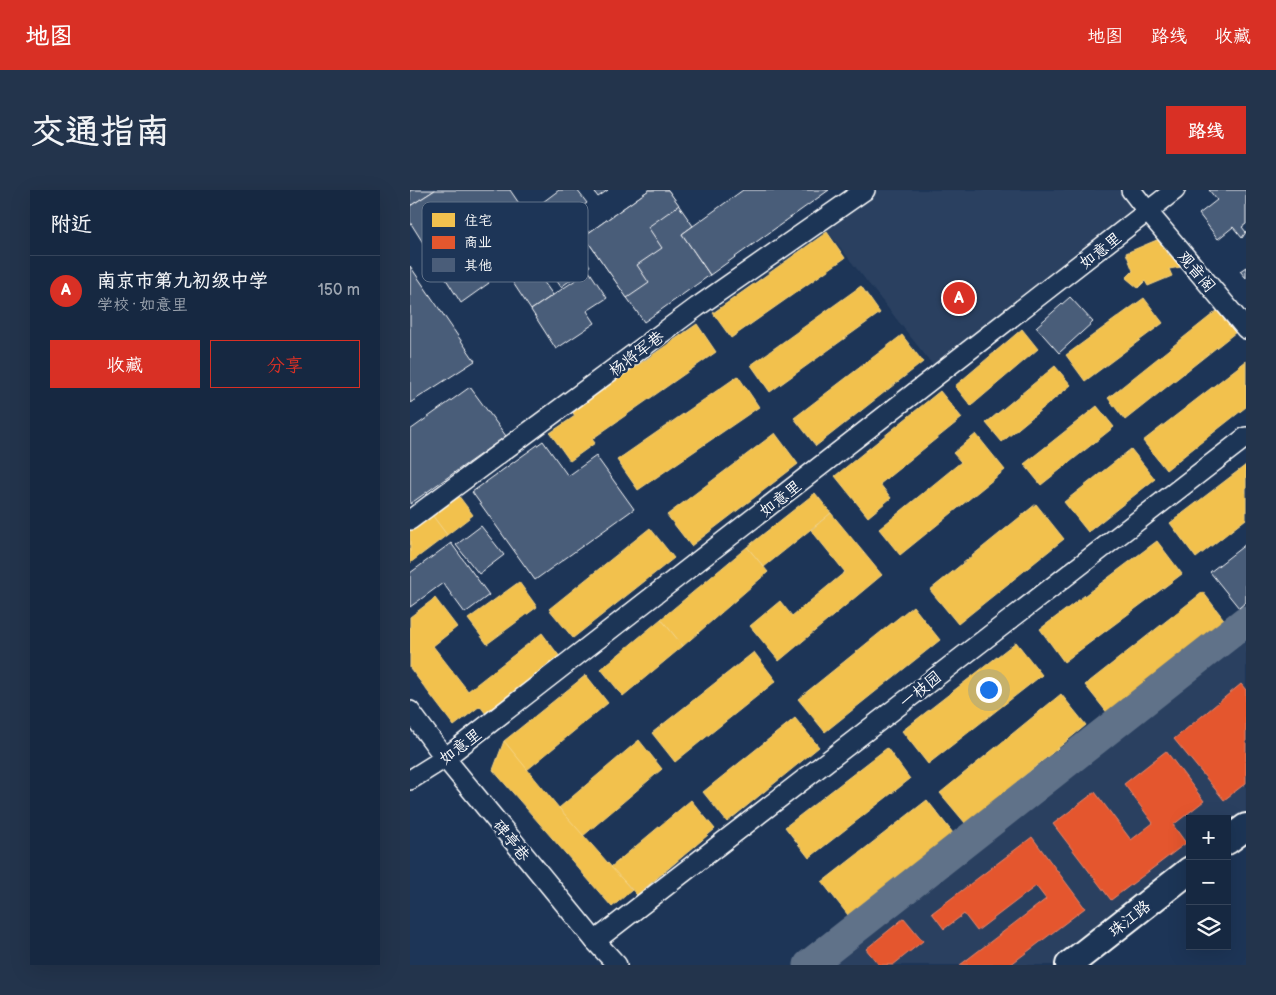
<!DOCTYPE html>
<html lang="zh">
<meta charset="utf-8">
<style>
:root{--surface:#162841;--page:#23344c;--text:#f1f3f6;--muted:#9ea6b1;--line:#35445a;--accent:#d93025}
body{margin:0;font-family:"Balsamiq Sans","LXGW WenKai TC",sans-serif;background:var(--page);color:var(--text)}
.controls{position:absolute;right:15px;bottom:15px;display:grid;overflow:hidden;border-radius:0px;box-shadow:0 5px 20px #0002}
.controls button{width:45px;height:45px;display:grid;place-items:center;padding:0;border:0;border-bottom:1px solid var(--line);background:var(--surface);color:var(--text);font:25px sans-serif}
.you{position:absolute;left:578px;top:499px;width:18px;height:18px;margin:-12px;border:4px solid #fff;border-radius:50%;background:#1a73e8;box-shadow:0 0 0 8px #1a73e833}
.badge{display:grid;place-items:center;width:32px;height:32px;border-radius:50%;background:var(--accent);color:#fff;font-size:16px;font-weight:700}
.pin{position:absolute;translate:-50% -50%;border:2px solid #fff;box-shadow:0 1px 5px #0006}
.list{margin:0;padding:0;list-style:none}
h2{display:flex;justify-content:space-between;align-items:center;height:65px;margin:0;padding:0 20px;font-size:21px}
h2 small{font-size:16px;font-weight:400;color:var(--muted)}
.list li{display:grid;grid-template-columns:32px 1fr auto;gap:15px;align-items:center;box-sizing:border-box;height:70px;padding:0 20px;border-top:1px solid var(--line)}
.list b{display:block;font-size:19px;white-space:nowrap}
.list p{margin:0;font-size:16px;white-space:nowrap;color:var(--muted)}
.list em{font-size:16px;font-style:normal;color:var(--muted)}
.actions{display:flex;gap:10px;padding:15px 20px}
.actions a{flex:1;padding:11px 0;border:1px solid var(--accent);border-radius:0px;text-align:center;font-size:18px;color:var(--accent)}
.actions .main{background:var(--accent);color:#fff}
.icon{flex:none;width:28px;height:28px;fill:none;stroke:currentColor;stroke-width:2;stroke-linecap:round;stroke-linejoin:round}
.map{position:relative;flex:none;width:836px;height:775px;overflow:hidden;border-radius:0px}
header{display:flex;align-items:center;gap:30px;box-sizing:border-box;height:70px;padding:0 25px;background:var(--accent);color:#fff}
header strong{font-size:24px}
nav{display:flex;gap:28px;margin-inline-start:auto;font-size:18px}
.intro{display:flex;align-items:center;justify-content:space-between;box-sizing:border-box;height:120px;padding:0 30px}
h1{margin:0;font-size:35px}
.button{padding:12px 22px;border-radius:0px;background:var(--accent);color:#fff;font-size:18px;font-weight:700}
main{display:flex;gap:30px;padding:0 30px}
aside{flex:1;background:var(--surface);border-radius:0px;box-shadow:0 5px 20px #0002}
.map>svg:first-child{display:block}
.built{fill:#2a4161}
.homes{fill:#f2c14e;stroke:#f6d483}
.shops{fill:#e4572e;stroke:#ec896d}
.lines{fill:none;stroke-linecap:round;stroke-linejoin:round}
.river{stroke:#617289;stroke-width:31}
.building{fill:#4a5d79;stroke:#fff}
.street-casing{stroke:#fff;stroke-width:22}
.secondary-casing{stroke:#fff;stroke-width:30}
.street{stroke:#1d3557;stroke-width:19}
.secondary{stroke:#1d3557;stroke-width:26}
.labels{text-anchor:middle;stroke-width:5;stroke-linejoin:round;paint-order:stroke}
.street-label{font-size:16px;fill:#fff;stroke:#1d3557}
.key{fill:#1d3557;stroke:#617289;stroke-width:1}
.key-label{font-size:14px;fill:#fff}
</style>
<header>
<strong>地图</strong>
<nav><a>地图</a><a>路线</a><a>收藏</a></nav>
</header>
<div class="intro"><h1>交通指南</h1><a class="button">路线</a></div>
<main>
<aside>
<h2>附近<small></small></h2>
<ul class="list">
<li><span class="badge">A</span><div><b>南京市第九初级中学</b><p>学校 · 如意里</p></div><em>150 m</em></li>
</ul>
<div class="actions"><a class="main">收藏</a><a>分享</a></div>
</aside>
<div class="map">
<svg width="836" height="775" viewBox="0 0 836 775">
<rect width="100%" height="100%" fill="#1d3557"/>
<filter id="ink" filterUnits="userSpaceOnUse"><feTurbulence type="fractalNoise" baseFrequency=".02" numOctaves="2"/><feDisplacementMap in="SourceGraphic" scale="10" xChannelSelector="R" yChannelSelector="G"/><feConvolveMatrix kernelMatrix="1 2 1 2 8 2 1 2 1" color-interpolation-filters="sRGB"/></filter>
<g filter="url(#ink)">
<!-- built -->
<g class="built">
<polygon points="459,0 721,0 738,22 530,184 410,32"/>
<polygon points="836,442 836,638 817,653 817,629 780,629 780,682 660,775 420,775"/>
</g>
<!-- homes -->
<g class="homes">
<polygon points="417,42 435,68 321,148 303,123"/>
<polygon points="754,47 758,65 769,62 771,77 759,79 762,86 738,96 735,91 728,98 716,88 723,81 716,63"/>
<polygon points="451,96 470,123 360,202 341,175"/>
<polygon points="734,108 753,133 675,191 656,165"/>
<polygon points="808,120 826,142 715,230 698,208"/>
<polygon points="287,134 306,162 182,249 185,253 160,271 140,243 165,226 162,221"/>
<polygon points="612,139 628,159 561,216 545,196"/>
<polygon points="492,145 513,172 406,256 384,228"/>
<polygon points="836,171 836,217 756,280 733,251"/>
<polygon points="645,176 661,195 592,252 576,233"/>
<polygon points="328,186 349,217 228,300 207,270"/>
<polygon points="530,201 552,228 470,294 481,308 458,327 425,286"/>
<polygon points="687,216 704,237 631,295 614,274"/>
<polygon points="365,243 388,274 281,356 257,325"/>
<polygon points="566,244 595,280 490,365 469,339 551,272 543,263"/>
<polygon points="721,259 745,289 678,342 654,312"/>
<polygon points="836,275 836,329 786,368 760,333"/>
<polygon points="45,301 63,325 37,345 19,321"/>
<polygon points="405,303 421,323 354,377 337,357"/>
<polygon points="626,314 654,349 548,434 520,400"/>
<polygon points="19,321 37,345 0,373 0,336"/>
<polygon points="421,323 472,385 369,471 340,436 370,411 382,426 435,382 401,340"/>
<polygon points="240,338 264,368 163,448 139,419"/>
<polygon points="747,351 772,384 654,472 630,439"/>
<polygon points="337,357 358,382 273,456 251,429"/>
<polygon points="109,392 127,417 77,454 58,429"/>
<polygon points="793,402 816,432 699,525 675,495"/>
<polygon points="25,408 47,437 23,456 58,501 132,443 150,467 76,524 70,516 44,536 0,478 0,427"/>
<polygon points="503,416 530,450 415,542 388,509"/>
<polygon points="251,429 273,456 213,506 191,479"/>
<polygon points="606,452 632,485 518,574 492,541"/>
<polygon points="344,462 366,491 265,572 242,543"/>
<polygon points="176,485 198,513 117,580 94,551"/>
<polygon points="651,504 676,535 556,634 530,603"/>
<polygon points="385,528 409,557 317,632 293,602"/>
<polygon points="229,550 252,579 173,646 149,618"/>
<polygon points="94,551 149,618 222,700 202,717 83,580"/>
<polygon points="477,558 500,589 399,668 375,637"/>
<polygon points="281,610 305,639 227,705 201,677"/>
<polygon points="517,610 543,643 438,725 412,692"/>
</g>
<!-- shops -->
<g class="shops">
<polygon points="831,494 836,500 836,593 814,610 764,549"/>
<polygon points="756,561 794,611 763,635 776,653 701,710 643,634 685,602 721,650 743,633 714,594"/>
<polygon points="622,647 675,718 600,775 550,775 636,709 626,696 567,741 554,724 534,739 522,723"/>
<polygon points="494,728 513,751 483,775 469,775 456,759"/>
</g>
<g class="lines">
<!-- river -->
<polyline class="river" points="399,775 836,431"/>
</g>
<!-- building -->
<g class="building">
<polygon points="0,0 25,0 0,16"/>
<polygon points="25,0 100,0 125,37 105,51 143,105 121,120 82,61 66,73 79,93 51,113 0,32 0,16"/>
<polygon points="149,0 167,0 177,13 149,34 133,12"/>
<polygon points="183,0 198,0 188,7"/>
<polygon points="239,0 258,0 283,36 272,44 300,85 234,132 174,46"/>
<polygon points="239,0 258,0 269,15 238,37 252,58 227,75 239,93 217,108 174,46"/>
<polygon points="333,0 419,0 300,85 272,44"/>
<polygon points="799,0 836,0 836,34 832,37 836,42 832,48 823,37 808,49 789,24 807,10"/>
<polygon points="160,47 180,76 151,97 131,67"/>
<polygon points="0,76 65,171 0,213"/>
<polygon points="836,77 836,88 830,81"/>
<polygon points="179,81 197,108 177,121 185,133 146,159 121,120"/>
<polygon points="660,107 683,132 649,163 626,137"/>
<polygon points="60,197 96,246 0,314 0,240"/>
<polygon points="133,251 158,286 186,266 224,319 125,390 62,302"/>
<polygon points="71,336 94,365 69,384 46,355"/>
<polygon points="41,353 79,405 55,423 33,393 0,417 0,383"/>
<polygon points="836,354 836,412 829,418 800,382"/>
</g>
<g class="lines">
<!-- street casing -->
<g class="street-casing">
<g id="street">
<polyline points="721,0 738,22 836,139"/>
<polyline points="0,330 287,117 455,0"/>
<polyline points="0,521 35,568 185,751 207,775"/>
<polyline points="0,590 35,568 765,0"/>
<polyline points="185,751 836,247"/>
</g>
</g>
<!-- secondary casing -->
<g class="secondary-casing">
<g id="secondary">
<polyline points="817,651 836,637"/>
<polyline points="659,775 780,680"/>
</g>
</g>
<!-- street -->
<use href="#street" class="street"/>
<!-- secondary -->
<use href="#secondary" class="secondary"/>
</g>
</g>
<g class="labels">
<!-- street labels -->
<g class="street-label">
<text transform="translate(690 60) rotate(-38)" y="6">如意里</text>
<text transform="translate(787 81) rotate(50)" y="6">观音阁</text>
<text transform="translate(226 163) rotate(-37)" y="6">杨将军巷</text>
<text transform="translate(370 308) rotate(-38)" y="6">如意里</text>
<text transform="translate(510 499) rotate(-38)" y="6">一枝园</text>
<text transform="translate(50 556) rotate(-37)" y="6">如意里</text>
<text transform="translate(102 650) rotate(51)" y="6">碑亭巷</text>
<text transform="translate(719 728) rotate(-38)" y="6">珠江路</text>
</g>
</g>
<!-- legend -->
<rect x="12" y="12" width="166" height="80" rx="8" class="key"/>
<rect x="22" y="23" width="23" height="14" fill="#f2c14e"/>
<rect x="22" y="46" width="23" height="13" fill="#e4572e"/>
<rect x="22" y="68" width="23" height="14" fill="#4a5d79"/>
<g class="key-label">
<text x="54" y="35">住宅</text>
<text x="54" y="57">商业</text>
<text x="54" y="80">其他</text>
</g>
</svg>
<div class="controls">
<button>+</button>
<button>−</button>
<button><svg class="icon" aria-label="layers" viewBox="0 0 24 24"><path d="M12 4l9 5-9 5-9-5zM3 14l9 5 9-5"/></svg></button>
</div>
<div class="you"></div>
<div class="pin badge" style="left:549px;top:108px">A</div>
</div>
</main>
